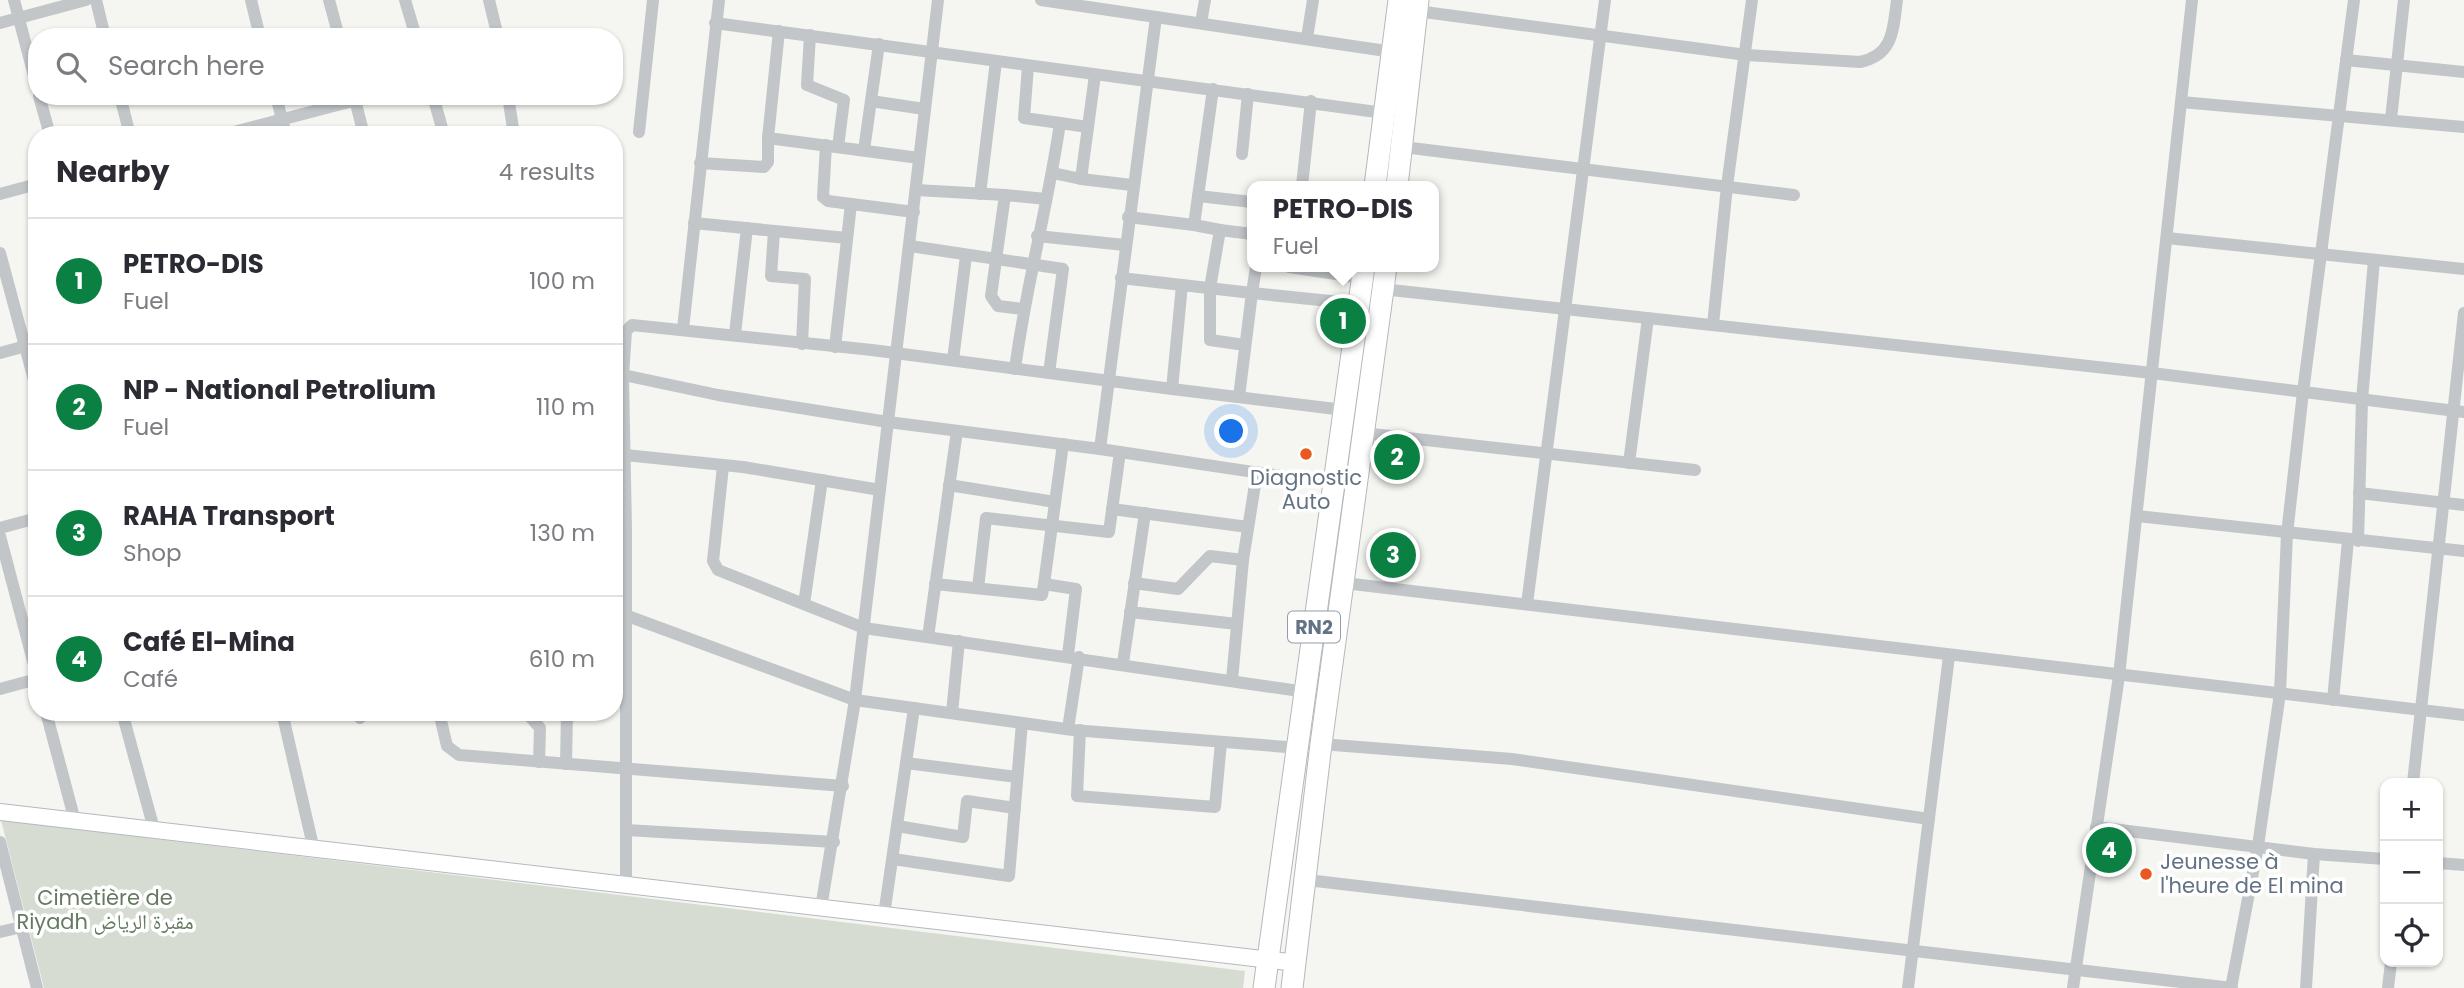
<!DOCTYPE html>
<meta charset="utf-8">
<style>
:root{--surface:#fff;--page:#f7f7f7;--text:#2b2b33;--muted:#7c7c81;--line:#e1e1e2;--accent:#0b8043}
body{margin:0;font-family:Poppins,"Noto Naskh Arabic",sans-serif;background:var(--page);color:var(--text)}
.controls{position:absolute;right:21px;bottom:21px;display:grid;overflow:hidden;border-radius:14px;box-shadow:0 2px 5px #0004}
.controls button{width:63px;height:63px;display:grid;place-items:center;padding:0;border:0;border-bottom:2px solid var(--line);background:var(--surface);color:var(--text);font:35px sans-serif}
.you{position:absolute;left:1232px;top:432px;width:24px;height:24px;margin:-18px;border:5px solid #fff;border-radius:50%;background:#1a73e8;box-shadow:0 0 0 10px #1a73e833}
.badge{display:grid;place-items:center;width:46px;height:46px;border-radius:50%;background:var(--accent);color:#fff;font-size:23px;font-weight:700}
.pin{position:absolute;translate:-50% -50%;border:4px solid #fff;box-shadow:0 2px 7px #0006}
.popup{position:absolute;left:1247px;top:181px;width:192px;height:91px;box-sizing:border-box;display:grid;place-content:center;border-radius:14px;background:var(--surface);filter:drop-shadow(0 2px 5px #0005);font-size:23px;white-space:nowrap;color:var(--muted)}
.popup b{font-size:26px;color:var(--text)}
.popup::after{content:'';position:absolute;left:50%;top:100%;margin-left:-14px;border:14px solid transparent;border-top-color:var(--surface)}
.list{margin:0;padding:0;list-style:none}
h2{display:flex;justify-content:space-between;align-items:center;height:91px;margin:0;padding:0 28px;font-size:30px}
h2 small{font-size:23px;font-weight:400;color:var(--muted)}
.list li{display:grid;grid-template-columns:46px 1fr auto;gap:21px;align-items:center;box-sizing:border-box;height:126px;padding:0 28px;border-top:2px solid var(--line)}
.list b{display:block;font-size:26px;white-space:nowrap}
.list p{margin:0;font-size:23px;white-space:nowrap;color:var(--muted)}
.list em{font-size:23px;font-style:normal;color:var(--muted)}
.icon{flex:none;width:38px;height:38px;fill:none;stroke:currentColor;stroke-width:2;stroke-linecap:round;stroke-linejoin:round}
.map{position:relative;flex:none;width:2464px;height:988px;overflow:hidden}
.search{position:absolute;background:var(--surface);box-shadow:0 2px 5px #0004;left:28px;top:28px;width:595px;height:77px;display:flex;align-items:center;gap:18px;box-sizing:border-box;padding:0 24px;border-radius:28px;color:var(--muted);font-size:26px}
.panel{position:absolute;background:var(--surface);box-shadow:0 2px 5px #0004;left:28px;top:126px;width:595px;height:595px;border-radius:28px}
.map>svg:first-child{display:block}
.green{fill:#d6dcd2}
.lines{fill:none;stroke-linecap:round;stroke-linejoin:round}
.secondary-casing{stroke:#b4b9be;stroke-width:18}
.highway-casing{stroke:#b5b8bb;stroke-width:23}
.street{stroke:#c2c6c9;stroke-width:12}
.secondary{stroke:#fff;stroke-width:16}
.highway{stroke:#fff;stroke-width:21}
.poi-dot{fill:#e9581e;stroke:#fff;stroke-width:2.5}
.labels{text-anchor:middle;stroke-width:7;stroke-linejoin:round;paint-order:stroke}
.shield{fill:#fff;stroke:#929da9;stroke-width:2}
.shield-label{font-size:19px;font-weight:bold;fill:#637384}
.poi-label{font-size:21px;fill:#637384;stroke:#fff}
.park-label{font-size:21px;fill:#667a62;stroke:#fff}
</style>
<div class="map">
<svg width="2464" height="988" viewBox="0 0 2464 988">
<rect width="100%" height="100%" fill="#f5f5f1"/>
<!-- green -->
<polygon class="green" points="1,820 1245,971 1243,988 44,988"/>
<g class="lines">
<!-- secondary casing -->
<g class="secondary-casing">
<polyline id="secondary" points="0,812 1297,963"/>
</g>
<!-- highway casing -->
<g class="highway-casing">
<g id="highway">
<polyline points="1375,186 1399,0"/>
<polyline points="1397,186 1418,0"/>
<polyline points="1264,988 1364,267"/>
<polyline points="1292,988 1321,744 1386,267"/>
</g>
</g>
<!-- street -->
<g class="street">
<polyline points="14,0 37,87"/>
<polyline points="96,0 105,37"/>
<polyline points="251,0 260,37"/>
<polyline points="329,0 339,37"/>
<polyline points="405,0 416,37"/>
<polyline points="489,0 498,37"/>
<polyline points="1041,0 1393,52"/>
<path d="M 1417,11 L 1746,55 L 1860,62 C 1894,55 1893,29 1897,0"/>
<polyline points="0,23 86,0"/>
<polyline points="715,23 1384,113"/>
<polyline points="1201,23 1205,0"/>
<polyline points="779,31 768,138 919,158"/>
<polyline points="810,35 807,85 844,100 838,147"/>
<polyline points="1307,38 1313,0"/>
<polyline points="2346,60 2464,72"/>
<polyline points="1028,66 1024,118 1060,123"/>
<polyline points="39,96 50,135"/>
<polyline points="120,96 130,135"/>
<polyline points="276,96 286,135"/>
<polyline points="354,96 364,135"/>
<polyline points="433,96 444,135"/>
<polyline points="508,96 514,135"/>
<polyline points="871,101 924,109"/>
<polyline points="2181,102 2464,127"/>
<polyline points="2391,119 2404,0"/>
<polyline points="639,132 653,0"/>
<polyline points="222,135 372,96"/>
<polyline points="826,145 823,197 828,201 914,212"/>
<polyline points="1403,147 1794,195"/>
<polyline points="864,150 879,44"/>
<polyline points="1242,154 1248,94"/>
<polyline points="700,163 764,167 768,162 768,138"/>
<polyline points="1053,173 1081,179 1088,127"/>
<polyline points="1081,179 1132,185"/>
<polyline points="1302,186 1311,101"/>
<polyline points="916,190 1005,195 991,296 998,306 1023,309"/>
<polyline points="0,194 37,184"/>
<polyline points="980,194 996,61"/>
<polyline points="1005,195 1046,199"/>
<polyline points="1198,196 1252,202"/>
<polyline points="1128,217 1194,225 1213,89"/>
<polyline points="694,223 847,238"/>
<polyline points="1194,225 1220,230 1210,288 1210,340 1245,345"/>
<polyline points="1220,230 1252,234"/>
<polyline points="774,231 771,276 805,279 802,344"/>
<polyline points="1037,236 1125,245"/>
<polyline points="2167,238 2464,269"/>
<polyline points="910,246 1063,269 1049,373"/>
<polyline points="0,253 37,391"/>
<polyline points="1256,267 1252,293 1359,304"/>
<polyline points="1289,267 1363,278"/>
<polyline points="1182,285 1252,293 1239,397"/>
<polyline points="1382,289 2152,373 2464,412"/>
<polyline points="1713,325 1727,186 1752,0"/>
<polyline points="683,329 719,0"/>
<polyline points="735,334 747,228"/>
<polyline points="835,347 851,204"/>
<polyline points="0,353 37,343"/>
<polyline points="953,360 966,256"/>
<path d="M 1015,369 C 1026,285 1048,206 1060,123 L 1088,127 L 1095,75"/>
<polyline points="614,373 718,395 888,422 1100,449 1334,484"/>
<polyline points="1172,389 1344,410"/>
<polyline points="1363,433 1695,470"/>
<polyline points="1100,449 1156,17"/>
<polyline points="625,455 743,467 880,490"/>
<polyline points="1629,463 1648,318"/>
<polyline points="723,466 713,561 718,570 864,628 1306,692"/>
<polyline points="949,485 1055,502"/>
<polyline points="2359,493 2464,505"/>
<polyline points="1112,509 1248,527"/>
<polyline points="2137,516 2464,551"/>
<polyline points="0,528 37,518"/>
<polyline points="0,536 37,676"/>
<polyline points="2358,541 2362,400 2374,260"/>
<polyline points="1134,583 1178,589 1210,556 1243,560 1257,472"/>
<polyline points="1344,583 2464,715"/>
<polyline points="935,584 1042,595 1044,584 1076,589 1068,655"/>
<polyline points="1044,584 1063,444"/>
<polyline points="978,588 986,518 1109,532 1120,452"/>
<polyline points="804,604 822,480"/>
<polyline points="1527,604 1605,0"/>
<polyline points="1130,612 1237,624"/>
<polyline points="614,617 625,615 855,700 1073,730 1299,748"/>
<polyline points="928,637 957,431"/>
<polyline points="1123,663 1145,513"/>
<polyline points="1232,680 1243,560"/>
<polyline points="0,689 37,679"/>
<polyline points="2333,700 2348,540"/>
<polyline points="46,712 75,821"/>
<polyline points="122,712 154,829"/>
<polyline points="282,712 314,850"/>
<polyline points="359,712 360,718"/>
<polyline points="439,712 447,746 459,755 843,786"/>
<polyline points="526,712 540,728 539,762"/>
<polyline points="952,713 959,641"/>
<polyline points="1068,729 1079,657"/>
<polyline points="1080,730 1077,796 1215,807 1221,742"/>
<polyline points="1321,744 1512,759 1929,819"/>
<polyline points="906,763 1017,777"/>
<polyline points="566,764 567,712"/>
<polyline points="2413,783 2464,313"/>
<polyline points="897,826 963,837 967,801 1015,808"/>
<polyline points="2096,827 2314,854 2385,859"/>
<polyline points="626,830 834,842"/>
<polyline points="0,842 37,988"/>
<polyline points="893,859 1009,876 1022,723"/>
<polyline points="2438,863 2464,865"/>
<polyline points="1307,880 2232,988"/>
<polyline points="626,886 626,529 623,376 626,331 632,325 872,350 1172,389 1182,285 1121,278"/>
<polyline points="821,908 855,700 938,0"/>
<polyline points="884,915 914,708"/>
<polyline points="0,932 22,927"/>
<polyline points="1908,988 1949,656"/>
<polyline points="2073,988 2119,676 2192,0"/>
<polyline points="2231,988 2258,846 2280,693 2287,534 2303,392 2354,0"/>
<polyline points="2306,988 2314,854"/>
<polyline points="2388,988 2391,962"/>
</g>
<!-- secondary -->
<use href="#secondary" class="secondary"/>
<!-- highway -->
<use href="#highway" class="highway"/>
</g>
<!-- markers -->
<g class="poi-dot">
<circle cx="1306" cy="454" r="7"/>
<circle cx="2146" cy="874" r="7"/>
</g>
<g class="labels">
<!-- shield labels -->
<rect class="shield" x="1288" y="611.5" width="52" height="31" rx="5"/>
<g class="shield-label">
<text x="1314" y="634">RN2</text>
</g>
<!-- poi labels -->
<g class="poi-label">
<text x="1306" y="485">Diagnostic<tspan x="1306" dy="24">Auto</tspan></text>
<text x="2160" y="869" text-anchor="start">Jeunesse à<tspan x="2160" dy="24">l'heure de El mina</tspan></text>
</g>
<!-- park labels -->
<g class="park-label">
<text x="105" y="905">Cimetière de<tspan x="105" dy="24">Riyadh مقبرة الرياض</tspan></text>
</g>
</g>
</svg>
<div class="controls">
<button>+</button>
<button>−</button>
<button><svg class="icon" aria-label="locate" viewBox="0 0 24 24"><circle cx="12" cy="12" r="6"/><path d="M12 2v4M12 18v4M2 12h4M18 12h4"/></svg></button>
</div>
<div class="you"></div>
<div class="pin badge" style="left:1343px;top:321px">1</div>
<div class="popup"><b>PETRO-DIS</b>Fuel</div>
<div class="pin badge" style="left:1397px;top:457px">2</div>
<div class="pin badge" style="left:1393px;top:555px">3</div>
<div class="pin badge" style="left:2109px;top:850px">4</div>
<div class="search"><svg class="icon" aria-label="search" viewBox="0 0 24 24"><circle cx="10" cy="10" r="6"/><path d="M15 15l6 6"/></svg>Search here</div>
<section class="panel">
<h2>Nearby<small>4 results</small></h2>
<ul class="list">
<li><span class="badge">1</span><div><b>PETRO-DIS</b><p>Fuel</p></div><em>100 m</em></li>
<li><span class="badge">2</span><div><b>NP - National Petrolium</b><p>Fuel</p></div><em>110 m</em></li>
<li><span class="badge">3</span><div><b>RAHA Transport</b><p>Shop</p></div><em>130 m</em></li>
<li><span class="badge">4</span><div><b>Café El-Mina</b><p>Café</p></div><em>610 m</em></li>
</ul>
</section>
</div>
